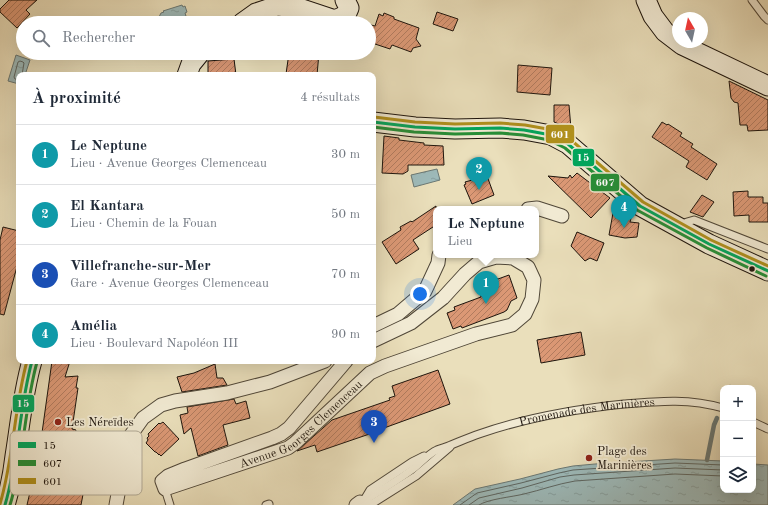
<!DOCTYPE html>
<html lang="fr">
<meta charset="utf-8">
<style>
:root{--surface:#fff;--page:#f6f6f7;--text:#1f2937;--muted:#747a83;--line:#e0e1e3;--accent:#8f2418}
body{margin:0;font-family:"Old Standard TT",serif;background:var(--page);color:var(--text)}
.controls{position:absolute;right:12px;bottom:12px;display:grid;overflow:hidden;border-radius:8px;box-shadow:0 4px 16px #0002}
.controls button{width:36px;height:36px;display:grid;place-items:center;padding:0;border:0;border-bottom:1px solid var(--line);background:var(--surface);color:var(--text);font:20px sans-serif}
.compass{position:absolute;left:672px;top:12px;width:36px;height:36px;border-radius:50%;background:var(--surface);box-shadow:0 4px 16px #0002;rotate:351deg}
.you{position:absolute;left:420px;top:294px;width:14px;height:14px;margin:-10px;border:3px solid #fff;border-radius:50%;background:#1a73e8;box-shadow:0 0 0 6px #1a73e833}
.badge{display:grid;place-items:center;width:26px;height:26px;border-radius:50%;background:var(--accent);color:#fff;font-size:13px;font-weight:700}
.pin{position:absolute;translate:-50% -33px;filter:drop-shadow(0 1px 2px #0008)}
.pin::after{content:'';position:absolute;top:21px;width:14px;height:12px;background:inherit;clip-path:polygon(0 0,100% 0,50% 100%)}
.popup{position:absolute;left:433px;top:206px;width:106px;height:52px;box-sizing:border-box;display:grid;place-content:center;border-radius:8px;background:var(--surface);filter:drop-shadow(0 1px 3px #0005);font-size:13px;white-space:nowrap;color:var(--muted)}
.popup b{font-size:15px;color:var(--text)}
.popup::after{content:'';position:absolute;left:50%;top:100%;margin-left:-8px;border:8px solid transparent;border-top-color:var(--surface)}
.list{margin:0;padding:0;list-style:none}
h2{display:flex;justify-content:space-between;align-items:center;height:52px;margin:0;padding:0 16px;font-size:17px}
h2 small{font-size:13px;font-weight:400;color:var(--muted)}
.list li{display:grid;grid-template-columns:26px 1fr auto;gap:12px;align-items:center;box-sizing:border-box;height:60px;padding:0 16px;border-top:1px solid var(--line)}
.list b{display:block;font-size:15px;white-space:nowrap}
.list p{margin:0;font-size:13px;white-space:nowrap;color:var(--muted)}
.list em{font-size:13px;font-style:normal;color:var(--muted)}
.icon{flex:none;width:22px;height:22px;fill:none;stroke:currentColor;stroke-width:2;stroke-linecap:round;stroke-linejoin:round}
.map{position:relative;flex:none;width:768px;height:505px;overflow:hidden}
.search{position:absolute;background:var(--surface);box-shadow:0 4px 16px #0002;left:16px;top:16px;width:360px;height:44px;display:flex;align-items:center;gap:10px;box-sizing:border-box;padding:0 14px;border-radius:22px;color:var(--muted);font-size:15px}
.panel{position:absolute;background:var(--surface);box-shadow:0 4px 16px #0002;left:16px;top:72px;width:360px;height:292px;border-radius:8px}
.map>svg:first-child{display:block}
.water{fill:url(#water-ripples);stroke:#6a7874}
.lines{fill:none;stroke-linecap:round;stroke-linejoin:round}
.shore{stroke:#5d6763;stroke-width:1}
.stream{stroke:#6a7874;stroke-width:4.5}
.building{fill:url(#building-hatch);stroke:#1d140c}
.lane-casing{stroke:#504738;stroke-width:9}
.street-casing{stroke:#504738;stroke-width:15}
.secondary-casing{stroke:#1d140c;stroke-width:21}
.lane{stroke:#f1ead3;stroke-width:7}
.street{stroke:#f1ead3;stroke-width:13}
.secondary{stroke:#f1ead3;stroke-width:19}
.bus-1-casing{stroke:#f1ead3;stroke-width:6}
.bus-2-casing{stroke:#f1ead3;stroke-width:6}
.bus-3-casing{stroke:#f1ead3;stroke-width:6}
.bus-1{stroke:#00a65c;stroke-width:3}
.bus-2{stroke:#258f37;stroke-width:3}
.bus-3{stroke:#b0901c;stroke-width:3}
.bus-dot{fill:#1d140c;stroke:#f1ead3;stroke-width:1.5}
.poi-dot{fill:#8f2418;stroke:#f1ead3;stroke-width:1.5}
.labels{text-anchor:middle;stroke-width:3.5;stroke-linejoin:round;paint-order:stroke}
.street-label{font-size:12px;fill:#1d140c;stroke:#f1ead3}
.poi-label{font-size:12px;fill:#1d140c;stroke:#f1ead3;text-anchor:start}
.key{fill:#f1ead3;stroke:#b1aa97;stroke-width:1}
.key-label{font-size:11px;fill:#1d140c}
.line-badge{stroke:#f1ead3;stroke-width:1.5}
.badge-label{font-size:11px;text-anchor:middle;font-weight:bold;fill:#fff}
</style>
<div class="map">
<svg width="768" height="505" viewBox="0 0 768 505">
<defs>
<pattern id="water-ripples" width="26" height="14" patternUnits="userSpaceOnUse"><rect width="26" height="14" fill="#9dbaba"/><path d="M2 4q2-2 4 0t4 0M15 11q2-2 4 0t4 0" fill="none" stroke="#879f9f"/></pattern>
<pattern id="building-hatch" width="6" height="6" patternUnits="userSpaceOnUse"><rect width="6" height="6" fill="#db9875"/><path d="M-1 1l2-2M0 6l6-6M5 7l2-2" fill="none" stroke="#b17b5e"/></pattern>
</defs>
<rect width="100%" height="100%" fill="#eadfbb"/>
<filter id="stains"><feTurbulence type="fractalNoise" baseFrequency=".005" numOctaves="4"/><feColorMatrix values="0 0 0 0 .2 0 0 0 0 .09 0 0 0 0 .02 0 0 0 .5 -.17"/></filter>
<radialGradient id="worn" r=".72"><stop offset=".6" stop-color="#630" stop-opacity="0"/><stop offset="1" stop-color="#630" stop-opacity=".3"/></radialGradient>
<!-- water -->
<g class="water">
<polygon points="182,5 183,7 185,6 187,12 185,13 186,16 167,22 167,21 163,22 159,20 159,17 161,13 164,12 163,11"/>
<polygon points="16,55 30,60 25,75 19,75 19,84 8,81"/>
<polygon points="437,169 440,180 414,187 411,175"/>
<polygon points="675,459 723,461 723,490 753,490 753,464 768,465 768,505 453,505 475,489 520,479 558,469 573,466 595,464"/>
</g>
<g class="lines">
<!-- shore -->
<g class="shore">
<polyline points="19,80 15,79 14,77 18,62 20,61 23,62 24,63 22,75"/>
<polyline points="460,505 477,493 521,483 559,473 573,470 675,463 723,465"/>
<polyline points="469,505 479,498 522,488 560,477 574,475 675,468 723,470"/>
<path d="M 479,505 C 488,499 512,497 524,494 C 541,490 557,484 575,481 L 675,474 L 723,476"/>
</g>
<!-- stream -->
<g class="stream">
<polyline points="730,388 730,387"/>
<polyline points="707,460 714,425 717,418"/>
</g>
</g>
<!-- building -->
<g class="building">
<polygon points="9,0 37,0 26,10 30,14 17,28 0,12 0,9"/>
<polygon points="437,12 458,19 453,31 433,24"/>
<polygon points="384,13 394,17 394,19 419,28 416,39 421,46 413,48 411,52 392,45 390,49 369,42 369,32 371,25 375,26 379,14 383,16"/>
<polygon points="289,53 319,53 317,75 293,75 286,74"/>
<polygon points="234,59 236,75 208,75 208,61"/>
<polygon points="518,65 552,68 550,95 517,92"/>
<polygon points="729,81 768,100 768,130 748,131 747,125 740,125 738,103 734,102 731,98"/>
<polygon points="554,105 569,105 571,129 554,122"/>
<polygon points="662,122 667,125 668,124 682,133 680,136 693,144 691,147 717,164 707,180 686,167 689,161 652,137"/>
<polygon points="384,136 399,138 399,140 424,143 424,145 443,146 444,165 408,165 408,171 403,174 382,173"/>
<polygon points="577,173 610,198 591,218 548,176 568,178 570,175 572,178"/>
<polygon points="487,176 494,195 472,204 464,185 466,184 465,182"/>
<polygon points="748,191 748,197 763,197 763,203 768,203 768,222 749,222 749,215 734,216 733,192"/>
<polygon points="702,195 714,202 703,217 690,212"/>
<polygon points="615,202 632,215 630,222 639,223 637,237 625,238 609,235"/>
<polygon points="436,206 436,225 413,240 419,249 396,264 382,242 401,230 400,227 411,221 412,222"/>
<polygon points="3,227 19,231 19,259 4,315 0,314 0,240"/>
<polygon points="577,232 604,243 597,261 590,258 585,261 571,246"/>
<polygon points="509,275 517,298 511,301 507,310 504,312 462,328 461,326 453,329 447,313 455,310 454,307 481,297 480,288 481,284 483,282 496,277 498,279"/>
<polygon points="581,332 585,355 541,363 537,340"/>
<polygon points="52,361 70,361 65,377 78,376 76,388 78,388 72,429 76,430 74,438 81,440 80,450 117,452 114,469 101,467 101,469 36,464 37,458 26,457 29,439 41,440"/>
<polygon points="215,364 217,378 223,378 227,385 182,392 177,377 194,373"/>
<polygon points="438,370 450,404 384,428 384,429 317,452 315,445 297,451 332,420 390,400 389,398 395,396 392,386"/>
<polygon points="234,399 236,404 246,401 250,418 223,425 228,445 198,456 191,428 184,434 180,415 188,413 187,407"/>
<polygon points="163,422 179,439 161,456 159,454 159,455 156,452 155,452 146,443 148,440 147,438 149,436 148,434 159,423 160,424"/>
<polygon points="33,479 84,489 81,505 27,505"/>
</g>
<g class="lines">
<!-- lane casing -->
<g class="lane-casing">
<g id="lane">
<polyline points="752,0 764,16 768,20"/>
<polyline points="680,226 687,222 694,220 768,249"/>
<polyline points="753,422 768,429"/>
<polyline points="165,489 170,505"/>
<polyline points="364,500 370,490 412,462 424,456"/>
<path id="s1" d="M 363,502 C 379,491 397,481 413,469 C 421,463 428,454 437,450 C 442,448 447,447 451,445 C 461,441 470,437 479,434 C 525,418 576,409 624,404 C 659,401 689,398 723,408"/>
<polyline points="266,505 269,504"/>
<polyline points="370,505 416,476 450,447"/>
</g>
</g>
<!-- street casing -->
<g class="street-casing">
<g id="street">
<polyline points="528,209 537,208 562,216"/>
<polyline points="373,326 398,314 425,291 438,263 439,255"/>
<path id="s2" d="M 346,361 L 289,428 L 281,434 L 272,438 L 185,469 L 168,476 L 162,481 L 165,489 L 288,448 L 295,443 L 370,373 L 385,366 L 476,334 L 512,325 L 525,314 L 532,299 L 534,280 L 528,267 L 513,258 L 496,257 L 479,262 L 465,274 L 443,298 L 411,323 L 373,341"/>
<polyline points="116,505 128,439 143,418 161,405 175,401 227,393 270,382 325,361"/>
<polyline points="356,505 360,502 365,503 367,505"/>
</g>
</g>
<!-- secondary casing -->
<g class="secondary-casing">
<g id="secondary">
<polyline points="646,0 653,16 665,32 682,45 768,86"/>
<polyline points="242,23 256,13 277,6 299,8 335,20 346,15 349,8 345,0"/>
<polyline points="187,75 191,64 200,53"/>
<polyline points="373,122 415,127 455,129 500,128 524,130 551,135 568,144 640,206 709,244 768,271"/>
<path d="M 5,505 C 10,489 13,473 15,456 C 20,425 23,392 32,361"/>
</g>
</g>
<!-- lane -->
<use href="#lane" class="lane"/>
<!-- street -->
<use href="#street" class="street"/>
<!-- secondary -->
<use href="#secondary" class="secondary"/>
<!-- bus-1 casing -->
<g class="bus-1-casing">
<g id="bus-1">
<polyline points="373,122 415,127 455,129 500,128 524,130 551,135 568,144 640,206 709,244 768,271"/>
<path d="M 5,505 C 19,458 19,408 32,361"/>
</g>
</g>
<!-- bus-2 casing -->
<g class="bus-2-casing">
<g id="bus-2">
<polyline points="373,127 414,132 455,134 500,133 523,135 549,140 565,148 637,210 707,248 766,276"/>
<path d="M 10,505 C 24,459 24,409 37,362"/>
</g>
</g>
<!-- bus-3 casing -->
<g class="bus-3-casing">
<g id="bus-3">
<polyline points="374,117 415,122 455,124 500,123 525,125 553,130 571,140 643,202 711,240 768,266"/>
<path d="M 0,504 C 14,457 14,408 27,361"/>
</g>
</g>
<!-- bus-1 -->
<use href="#bus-1" class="bus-1"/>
<!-- bus-2 -->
<use href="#bus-2" class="bus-2"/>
<!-- bus-3 -->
<use href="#bus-3" class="bus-3"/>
</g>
<!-- markers -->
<circle class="bus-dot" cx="752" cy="269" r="3.5"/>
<g class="poi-dot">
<circle cx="58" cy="422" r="4"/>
<circle cx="589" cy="458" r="4"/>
</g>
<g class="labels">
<!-- street labels -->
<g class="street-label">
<text dy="4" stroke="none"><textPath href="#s1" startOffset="246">Promenade des Marinières</textPath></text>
<text dy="4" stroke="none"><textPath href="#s2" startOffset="388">Avenue Georges Clemenceau</textPath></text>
</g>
<!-- poi labels -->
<g class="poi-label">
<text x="66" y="426">Les Néreïdes</text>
<text x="597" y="455">Plage des<tspan x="597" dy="14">Marinières</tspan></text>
</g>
</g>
<!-- legend -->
<rect x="10" y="431" width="132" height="64" rx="6" class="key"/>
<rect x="18" y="442" width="18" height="6" fill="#00a65c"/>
<rect x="18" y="460" width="18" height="6" fill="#258f37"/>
<rect x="18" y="478" width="18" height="6" fill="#b0901c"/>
<g class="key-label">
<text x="43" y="449">15</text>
<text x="43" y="467">607</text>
<text x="43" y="485">601</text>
</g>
<g class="line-badge">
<rect x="545" y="124" width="30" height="20" rx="4" fill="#b0901c"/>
<rect x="572" y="148" width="23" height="19" rx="4" fill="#00a65c"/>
<rect x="590" y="173" width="30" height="19" rx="4" fill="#258f37"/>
<rect x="12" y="394" width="23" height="19" rx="4" fill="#00a65c"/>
</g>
<g class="badge-label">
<text x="560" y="138">601</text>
<text x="583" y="161">15</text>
<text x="605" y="186">607</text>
<text x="23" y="407">15</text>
</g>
<rect width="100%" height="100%" filter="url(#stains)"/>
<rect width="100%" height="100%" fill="url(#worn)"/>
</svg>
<div class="controls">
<button>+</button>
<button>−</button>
<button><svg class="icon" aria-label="layers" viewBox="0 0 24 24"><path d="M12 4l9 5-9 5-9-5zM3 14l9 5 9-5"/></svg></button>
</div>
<svg class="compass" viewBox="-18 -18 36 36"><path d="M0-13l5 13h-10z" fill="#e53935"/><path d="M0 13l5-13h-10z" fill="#747a83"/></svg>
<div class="you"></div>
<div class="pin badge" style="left:486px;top:304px;background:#0f9aa8">1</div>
<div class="popup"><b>Le Neptune</b>Lieu</div>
<div class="pin badge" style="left:479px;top:190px;background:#0f9aa8">2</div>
<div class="pin badge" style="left:374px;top:443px;background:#1a4fb4">3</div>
<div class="pin badge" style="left:624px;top:228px;background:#0f9aa8">4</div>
<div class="search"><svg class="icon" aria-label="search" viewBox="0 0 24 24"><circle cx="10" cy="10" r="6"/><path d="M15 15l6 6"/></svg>Rechercher</div>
<section class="panel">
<h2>À proximité<small>4 résultats</small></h2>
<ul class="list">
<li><span class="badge" style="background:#0f9aa8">1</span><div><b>Le Neptune</b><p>Lieu · Avenue Georges Clemenceau</p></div><em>30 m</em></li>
<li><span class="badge" style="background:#0f9aa8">2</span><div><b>El Kantara</b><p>Lieu · Chemin de la Fouan</p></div><em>50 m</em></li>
<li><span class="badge" style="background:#1a4fb4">3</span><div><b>Villefranche-sur-Mer</b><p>Gare · Avenue Georges Clemenceau</p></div><em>70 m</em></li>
<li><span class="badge" style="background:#0f9aa8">4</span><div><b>Amélia</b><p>Lieu · Boulevard Napoléon III</p></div><em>90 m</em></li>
</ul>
</section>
</div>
